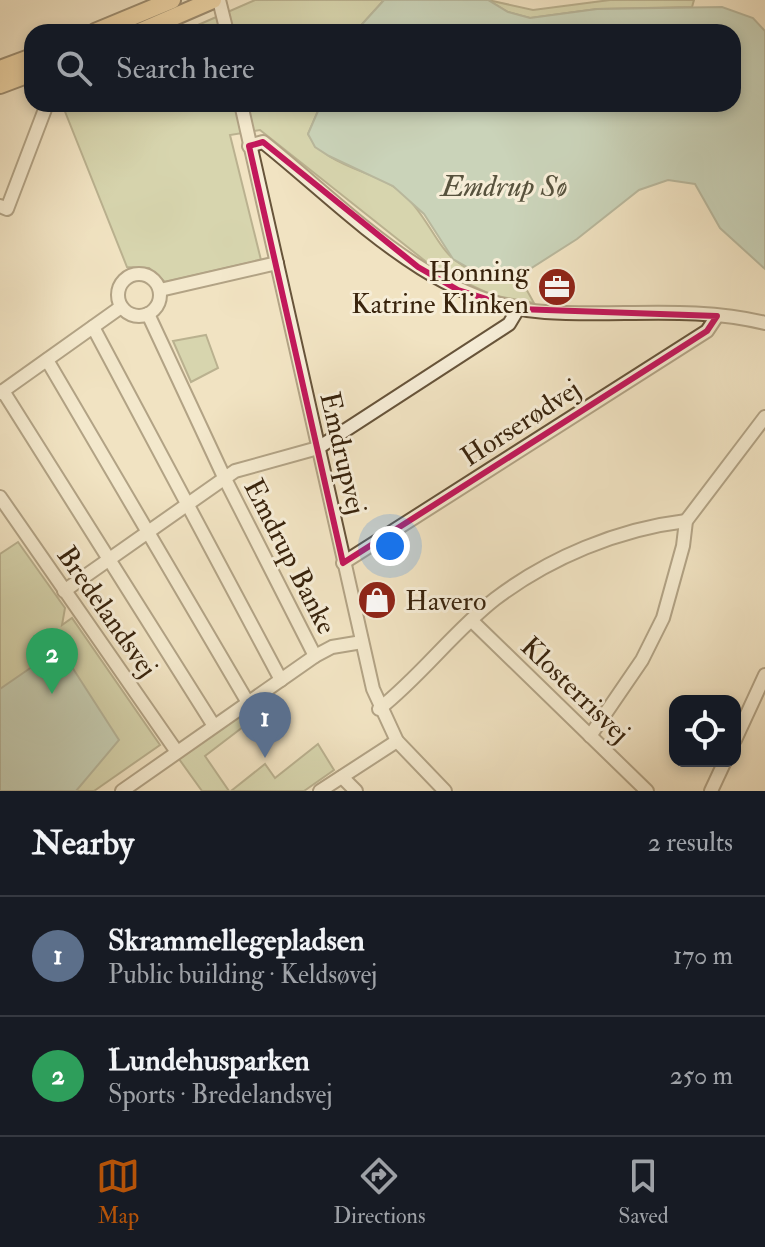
<!DOCTYPE html>
<meta charset="utf-8">
<style>
:root{--surface:#171b24;--page:#242831;--text:#f1f3f6;--muted:#9ea1a6;--line:#363941;--accent:#b45309}
body{margin:0;font-family:"IM FELL Double Pica",serif;background:var(--page);color:var(--text)}
.controls{position:absolute;right:24px;bottom:24px;display:grid;overflow:hidden;border-radius:16px;box-shadow:0 4px 12px #0003}
.controls button{width:72px;height:72px;display:grid;place-items:center;padding:0;border:0;border-bottom:2px solid var(--line);background:var(--surface);color:var(--text);font:40px sans-serif}
.you{position:absolute;left:390px;top:546px;width:28px;height:28px;margin:-20px;border:6px solid #fff;border-radius:50%;background:#1a73e8;box-shadow:0 0 0 12px #1a73e833}
.badge{display:grid;place-items:center;width:52px;height:52px;border-radius:50%;background:var(--accent);color:#fff;font-size:26px;font-weight:700}
.pin{position:absolute;translate:-50% -66px;filter:drop-shadow(0 2px 4px #0008)}
.pin::after{content:'';position:absolute;top:42px;width:28px;height:24px;background:inherit;clip-path:polygon(0 0,100% 0,50% 100%)}
.list{margin:0;padding:0;list-style:none}
h2{display:flex;justify-content:space-between;align-items:center;height:104px;margin:0;padding:0 32px;font-size:34px}
h2 small{font-size:26px;font-weight:400;color:var(--muted)}
.list li{display:grid;grid-template-columns:52px 1fr auto;gap:24px;align-items:center;box-sizing:border-box;height:120px;padding:0 32px;border-top:2px solid var(--line)}
.list b{display:block;font-size:30px;white-space:nowrap}
.list p{margin:0;font-size:26px;white-space:nowrap;color:var(--muted)}
.list em{font-size:26px;font-style:normal;color:var(--muted)}
.icon{flex:none;width:44px;height:44px;fill:none;stroke:currentColor;stroke-width:2;stroke-linecap:round;stroke-linejoin:round}
.map{position:relative;flex:none;width:765px;height:791px;overflow:hidden}
.search{position:absolute;background:var(--surface);box-shadow:0 4px 12px #0003;left:24px;right:24px;top:24px;height:88px;display:flex;align-items:center;gap:20px;box-sizing:border-box;padding:0 28px;border-radius:24px;color:var(--muted);font-size:30px}
.sheet{height:344px;background:var(--surface)}
nav{display:flex;justify-content:space-around;align-items:center;box-sizing:border-box;height:112px;border-top:2px solid var(--line);background:var(--surface);font-size:22px;color:var(--muted)}
nav a{display:grid;justify-items:center;gap:4px}
nav .on{color:var(--accent)}
.map>svg:first-child{display:block}
.green{fill:#b8c495;stroke:#787451;stroke-width:2}
.water{fill:#9cbfad;stroke:#74816d;stroke-width:2}
.lines{fill:none;stroke-linecap:round;stroke-linejoin:round}
.minor-casing{stroke:#67543a;stroke-width:16}
.major-casing{stroke:#39240d;stroke-width:20}
.minor{stroke:#f6edd7;stroke-width:12}
.major{stroke:#e8c281;stroke-width:16}
.marked{fill:none;stroke:#c2185b;stroke-width:6;stroke-linejoin:round}
.labels{text-anchor:middle;stroke-width:6;stroke-linejoin:round;paint-order:stroke}
.poi-label{font-size:28px;fill:#39240d;stroke:#f6edd7;text-anchor:end}
.street-label{font-size:28px;fill:#39240d;stroke:#f6edd7}
.water-label{font-size:30px;font-style:italic;fill:#57523d;stroke:#f6edd7}
</style>
<div class="map">
<svg width="765" height="791" viewBox="0 0 765 791">
<rect width="100%" height="100%" fill="#f1e3c2"/>
<filter id="stains"><feTurbulence type="fractalNoise" baseFrequency=".0025" numOctaves="4"/><feColorMatrix values="0 0 0 0 .2 0 0 0 0 .09 0 0 0 0 .02 0 0 0 .5 -.17"/></filter>
<radialGradient id="worn" r=".72"><stop offset=".6" stop-color="#630" stop-opacity="0"/><stop offset="1" stop-color="#630" stop-opacity=".3"/></radialGradient>
<!-- green -->
<g class="green">
<polygon points="255,0 384,0 355,32 182,32"/>
<polygon points="488,0 533,10 610,0 694,0 692,7 597,9 530,18 508,12"/>
<path d="M 62,104 L 321,104 L 308,134 C 324,164 364,169 391,185 C 424,205 434,245 456,261 C 480,278 491,280 519,276 L 534,303 L 492,295 L 434,268 L 260,130 L 230,135 L 261,260 L 165,282 L 149,268 L 127,267 Z"/>
<polygon points="206,335 218,368 191,382 173,341"/>
<polygon points="18,542 65,608 62,625 72,618 160,745 94,791 0,791 0,554"/>
<polygon points="264,699 269,707 205,756 229,791 202,791 179,759"/>
<polygon points="318,744 334,770 304,791 231,791 265,764 275,778"/>
</g>
<!-- water -->
<g class="water">
<polygon points="384,0 488,0 508,12 530,18 597,9 722,7 753,18 765,31 765,269 720,228 695,184 668,180 639,190 577,239 519,276 490,280 453,259 424,214 393,186 329,156 315,147 308,134 321,104 733,104 733,32 355,32"/>
<polygon points="55,651 63,653 119,740 76,791 0,791 0,689"/>
</g>
<g class="lines">
<!-- minor casing -->
<g class="minor-casing">
<g id="minor">
<polyline points="219,0 227,32"/>
<polyline points="241,104 373,689 397,741 445,791"/>
<path d="M 249,146 L 263,142 C 347,209 433,305 545,312 C 617,317 695,305 765,323"/>
<polyline points="0,206 7,209 47,104"/>
<circle cx="139" cy="295" r="21"/>
<polyline points="160,290 277,263"/>
<polyline points="148,314 224,477 315,656"/>
<polyline points="93,327 281,680"/>
<polyline points="47,360 247,701"/>
<polyline points="3,391 214,726"/>
<polyline points="0,393 121,307"/>
<polyline points="0,497 177,752"/>
<polyline points="343,563 707,331 717,316"/>
<polyline points="64,591 235,471 318,448 509,324 518,309"/>
<polyline points="472,621 647,791"/>
<path d="M 379,709 C 421,676 453,632 495,599 C 549,558 618,529 686,521"/>
<polyline points="590,736 642,660 663,618 683,546 686,521 765,417"/>
<polyline points="735,740 765,675"/>
<polyline points="342,777 356,791"/>
<polyline points="122,791 315,656 332,647 362,642"/>
<polyline points="320,791 397,741"/>
<polyline points="711,791 725,761"/>
</g>
</g>
<!-- major casing -->
<g class="major-casing">
<g id="major">
<polyline points="95,32 172,0"/>
<polyline points="139,32 213,0"/>
<polyline points="0,69 32,57"/>
<polyline points="0,85 32,73"/>
</g>
</g>
<!-- minor -->
<use href="#minor" class="minor"/>
<!-- major -->
<use href="#major" class="major"/>
</g>
<!-- marked area -->
<path d="M0 0H765V791H0ZM 263,142 L 418,267 L 458,290 L 518,309 L 717,316 L 707,331 L 343,563 L 249,146 Z" fill="#f1e3c2" fill-opacity=".55" fill-rule="evenodd"/>
<path class="marked" d="M 263,142 L 418,267 L 458,290 L 518,309 L 717,316 L 707,331 L 343,563 L 249,146 Z"/>
<!-- icons -->
<defs>
<g id="office-disc" transform="scale(2)"><circle r="9.5" fill="#8f2418" stroke="#f6edd7"/><path d="M-6-3h4V-5.5h4V-3h4V5H-6ZM-1-4.5V-3h2v-1.5ZM-6 0V1H6V0Z" fill="#fff"/></g>
<g id="shop-disc" transform="scale(2)"><circle r="9.5" fill="#8f2418" stroke="#f6edd7"/><path d="M-5-2.5h2.3a2.7 3.5 0 0 1 5.4 0H5L5.5 6h-11ZM-1.5-2.5h3a1.5 2.3 0 0 0-3 0Z" fill="#fff"/></g>
</defs>
<g fill-rule="evenodd">
<use href="#office-disc" x="557" y="287"/>
<use href="#shop-disc" x="377" y="600"/>
</g>
<g class="labels">
<!-- poi labels -->
<g class="poi-label">
<text x="529" y="281">Honning<tspan x="529" dy="32">Katrine Klinken</tspan></text>
<text x="405" y="610" text-anchor="start">Havero</text>
</g>
<!-- street labels -->
<g class="street-label">
<text transform="translate(520 422) rotate(-33)" y="10">Horserødvej</text>
<text transform="translate(344 453) rotate(77)" y="10">Emdrupvej</text>
<text transform="translate(291 556) rotate(63)" y="10">Emdrup Banke</text>
<text transform="translate(108 611) rotate(55)" y="10">Bredelandsvej</text>
<text transform="translate(576 689) rotate(44)" y="10">Klosterrisvej</text>
</g>
<!-- water labels -->
<g class="water-label">
<text x="504" y="196">Emdrup Sø</text>
</g>
</g>
<rect width="100%" height="100%" filter="url(#stains)"/>
<rect width="100%" height="100%" fill="url(#worn)"/>
</svg>
<div class="controls">
<button><svg class="icon" aria-label="locate" viewBox="0 0 24 24"><circle cx="12" cy="12" r="6"/><path d="M12 2v4M12 18v4M2 12h4M18 12h4"/></svg></button>
</div>
<div class="you"></div>
<div class="pin badge" style="left:265px;top:758px;background:#5c6f8a">1</div>
<div class="pin badge" style="left:52px;top:694px;background:#2e9e5b">2</div>
<div class="search"><svg class="icon" aria-label="search" viewBox="0 0 24 24"><circle cx="10" cy="10" r="6"/><path d="M15 15l6 6"/></svg>Search here</div>
</div>
<section class="sheet">
<h2>Nearby<small>2 results</small></h2>
<ul class="list">
<li><span class="badge" style="background:#5c6f8a">1</span><div><b>Skrammellegepladsen</b><p>Public building · Keldsøvej</p></div><em>170 m</em></li>
<li><span class="badge" style="background:#2e9e5b">2</span><div><b>Lundehusparken</b><p>Sports · Bredelandsvej</p></div><em>250 m</em></li>
</ul>
</section>
<nav>
<a class="on"><svg class="icon" aria-label="map" viewBox="0 0 24 24"><path d="M3 6l6-2 6 2 6-2v14l-6 2-6-2-6 2zM9 4v14M15 6v14"/></svg>Map</a>
<a><svg class="icon" aria-label="directions" viewBox="0 0 24 24"><path d="M12 3l9 9-9 9-9-9zM9 14v-3h6M13 9l2 2-2 2"/></svg>Directions</a>
<a><svg class="icon" aria-label="saved" viewBox="0 0 24 24"><path d="M7 4h10v16l-5-4-5 4z"/></svg>Saved</a>
</nav>
